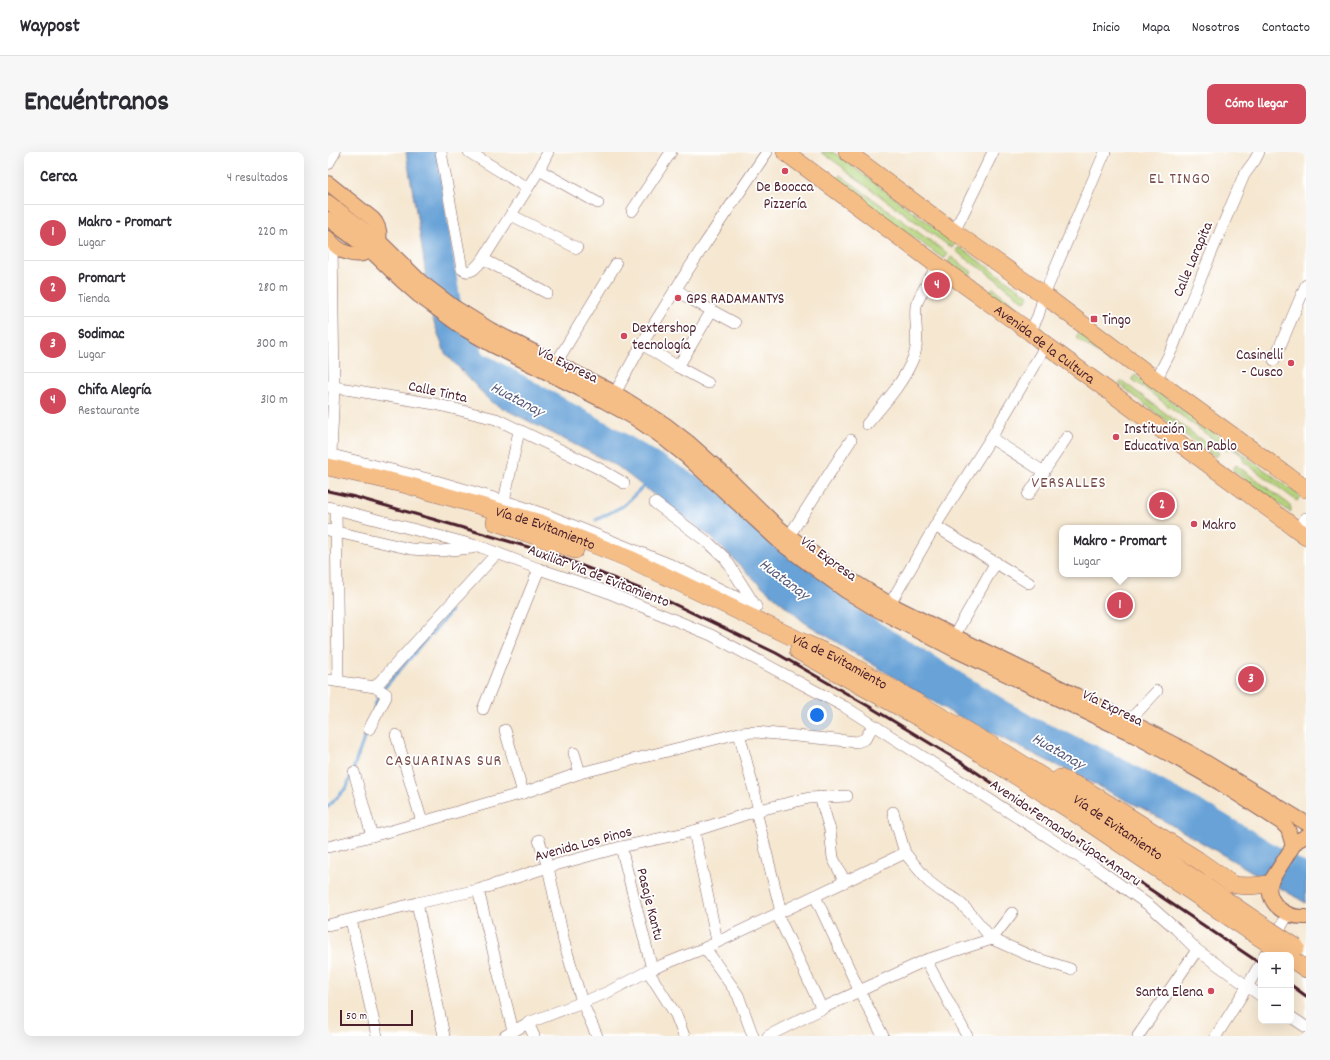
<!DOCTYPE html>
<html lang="es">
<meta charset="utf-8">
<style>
:root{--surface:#fff;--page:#f7f7f7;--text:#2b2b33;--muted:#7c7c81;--line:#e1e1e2;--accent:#d1495b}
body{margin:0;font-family:Dekko,sans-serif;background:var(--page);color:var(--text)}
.controls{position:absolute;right:12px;bottom:12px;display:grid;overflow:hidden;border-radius:8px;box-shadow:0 4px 16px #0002}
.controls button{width:36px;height:36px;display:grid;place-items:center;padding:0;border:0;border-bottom:1px solid var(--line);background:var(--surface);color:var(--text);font:20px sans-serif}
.scale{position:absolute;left:12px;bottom:10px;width:73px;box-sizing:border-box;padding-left:4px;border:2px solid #4a1f2b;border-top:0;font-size:11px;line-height:14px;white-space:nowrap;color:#4a1f2b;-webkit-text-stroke:3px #fff;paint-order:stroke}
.you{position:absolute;left:489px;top:563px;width:14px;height:14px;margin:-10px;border:3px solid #fff;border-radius:50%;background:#1a73e8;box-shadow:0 0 0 6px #1a73e833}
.badge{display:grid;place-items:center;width:26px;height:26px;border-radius:50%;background:var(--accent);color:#fff;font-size:13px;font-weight:700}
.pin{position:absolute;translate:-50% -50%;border:2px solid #fff;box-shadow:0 1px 4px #0006}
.popup{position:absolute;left:731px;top:373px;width:122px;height:52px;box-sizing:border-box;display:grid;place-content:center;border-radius:8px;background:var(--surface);filter:drop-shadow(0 1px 3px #0005);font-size:13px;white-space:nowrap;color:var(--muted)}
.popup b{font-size:15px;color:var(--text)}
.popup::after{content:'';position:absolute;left:50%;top:100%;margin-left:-8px;border:8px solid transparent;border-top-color:var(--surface)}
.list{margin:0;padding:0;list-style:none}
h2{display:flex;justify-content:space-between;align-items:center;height:52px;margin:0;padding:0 16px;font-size:17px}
h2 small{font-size:13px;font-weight:400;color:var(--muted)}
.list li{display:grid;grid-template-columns:26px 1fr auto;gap:12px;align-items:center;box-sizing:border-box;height:56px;padding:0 16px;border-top:1px solid var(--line)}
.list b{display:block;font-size:15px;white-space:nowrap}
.list p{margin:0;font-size:13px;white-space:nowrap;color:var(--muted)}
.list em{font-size:13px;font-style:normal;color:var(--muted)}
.map{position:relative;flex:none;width:978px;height:884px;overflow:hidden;border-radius:8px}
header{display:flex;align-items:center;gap:24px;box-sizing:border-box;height:56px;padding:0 20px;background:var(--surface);border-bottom:1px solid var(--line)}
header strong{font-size:19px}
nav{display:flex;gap:22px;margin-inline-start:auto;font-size:14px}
.intro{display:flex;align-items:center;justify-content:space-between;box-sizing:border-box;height:96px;padding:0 24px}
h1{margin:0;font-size:28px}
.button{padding:10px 18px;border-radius:8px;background:var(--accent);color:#fff;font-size:14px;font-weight:700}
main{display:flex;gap:24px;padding:0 24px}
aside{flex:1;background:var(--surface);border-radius:8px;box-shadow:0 4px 16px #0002}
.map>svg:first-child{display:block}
.green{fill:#b4d57e;stroke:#7f7a54}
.water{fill:#67a2d7;stroke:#586081}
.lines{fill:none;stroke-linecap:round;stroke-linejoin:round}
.stream{stroke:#67a2d7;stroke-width:3}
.river{stroke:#67a2d7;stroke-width:17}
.minor-casing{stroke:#866565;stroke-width:12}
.major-casing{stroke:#866565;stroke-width:16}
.highway-casing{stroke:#866565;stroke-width:18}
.minor{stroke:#fff;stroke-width:11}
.major{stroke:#f6be87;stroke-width:14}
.highway{stroke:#f6be87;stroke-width:17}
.rail{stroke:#4a1f2b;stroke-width:3}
.highway-bridge-casing{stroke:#866565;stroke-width:18;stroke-linecap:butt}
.highway-bridge{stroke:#f6be87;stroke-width:17}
.poi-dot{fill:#d1495b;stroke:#fff;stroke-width:1.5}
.labels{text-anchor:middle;stroke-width:3.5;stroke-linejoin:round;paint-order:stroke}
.poi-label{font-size:15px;fill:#4a1f2b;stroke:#fff;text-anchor:start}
.street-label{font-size:15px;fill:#4a1f2b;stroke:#fff}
.neighbourhood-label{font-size:16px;letter-spacing:1px;fill:#774d49;stroke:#fff}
.water-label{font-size:16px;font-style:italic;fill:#575a78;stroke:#fff}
</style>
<header>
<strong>Waypost</strong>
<nav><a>Inicio</a><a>Mapa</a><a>Nosotros</a><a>Contacto</a></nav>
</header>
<div class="intro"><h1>Encuéntranos</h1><a class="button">Cómo llegar</a></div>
<main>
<aside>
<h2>Cerca<small>4 resultados</small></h2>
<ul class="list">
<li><span class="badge">1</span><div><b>Makro - Promart</b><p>Lugar</p></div><em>220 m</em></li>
<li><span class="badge">2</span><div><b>Promart</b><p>Tienda</p></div><em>280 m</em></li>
<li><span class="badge">3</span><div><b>Sodimac</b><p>Lugar</p></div><em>300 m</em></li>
<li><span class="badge">4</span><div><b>Chifa Alegría</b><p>Restaurante</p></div><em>310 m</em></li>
</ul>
</aside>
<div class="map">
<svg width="978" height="884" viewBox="0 0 978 884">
<rect width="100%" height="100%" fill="#fff"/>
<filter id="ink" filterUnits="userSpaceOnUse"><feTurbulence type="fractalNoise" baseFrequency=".025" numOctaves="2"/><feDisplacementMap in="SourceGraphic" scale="8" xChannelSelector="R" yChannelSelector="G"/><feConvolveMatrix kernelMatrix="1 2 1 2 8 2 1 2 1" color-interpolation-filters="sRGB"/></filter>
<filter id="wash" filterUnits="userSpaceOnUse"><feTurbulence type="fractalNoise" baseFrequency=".012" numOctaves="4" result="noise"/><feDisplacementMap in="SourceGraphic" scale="16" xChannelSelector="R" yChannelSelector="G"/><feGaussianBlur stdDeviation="0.9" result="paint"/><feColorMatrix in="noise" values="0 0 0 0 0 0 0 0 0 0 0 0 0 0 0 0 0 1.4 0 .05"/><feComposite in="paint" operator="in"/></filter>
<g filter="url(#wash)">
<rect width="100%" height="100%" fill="#f5e7d0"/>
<!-- green -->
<g class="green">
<polygon points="493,0 505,0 627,91 624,96 516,18 516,16"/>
<polygon points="512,23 620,102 616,107 507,29"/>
<polygon points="631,95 701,144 697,150 652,115 650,115 628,99"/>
<polygon points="623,105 644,120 640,125 620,110"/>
<polygon points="665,136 691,156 689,161 660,140"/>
<polygon points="751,181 788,209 782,210 748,186"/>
<polygon points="807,223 972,344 969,349 915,309 916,305 903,295 900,298 804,227"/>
<polygon points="794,229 891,301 888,305 840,270 791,232"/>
<polygon points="908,313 962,353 963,358 962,360 905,318"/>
</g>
<!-- water -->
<polygon class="water" points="78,0 100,0 126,161 149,207 277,279 339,316 378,339 421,377 528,466 702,573 773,605 887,666 978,721 978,751 816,657 624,561 476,470 428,429 382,384 330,346 289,314 163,250 117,201 103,162 94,95"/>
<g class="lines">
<!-- stream -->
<g class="stream">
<polyline points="268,368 295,354 318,332"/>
<polyline points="46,557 51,542 123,459"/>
<polyline points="25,618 39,578"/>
<polyline points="0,655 19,635 23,623"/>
</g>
<!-- river -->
<polyline class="river" points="100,0 126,161 149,207 277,279 339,316 378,339 421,377 528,466 702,573 773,605 887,666 978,721"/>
</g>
</g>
<g filter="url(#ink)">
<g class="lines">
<!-- minor casing -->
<g class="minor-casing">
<g id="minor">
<path d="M 113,0 L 134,117 C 143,124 149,114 155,107 L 211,18 L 220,0"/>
<polyline points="141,0 199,36"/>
<polyline points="0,12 7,0"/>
<polyline points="211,18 270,51"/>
<polyline points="304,59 343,0"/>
<polyline points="183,63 249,96"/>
<polyline points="626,80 665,0"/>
<polyline points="155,107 219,141"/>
<polyline points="347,137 366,149 407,171"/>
<polyline points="702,180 710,164 716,143 777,0"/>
<polyline points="946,208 978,133"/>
<polyline points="228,211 288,112"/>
<polyline points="350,215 384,158"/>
<polyline points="828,228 845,195 858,161 916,23 927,8 931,0"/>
<path d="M 380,231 L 350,215 L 314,192 C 353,126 396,63 439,0"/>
<polyline points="0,234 107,252 168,267 270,316 296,331"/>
<polyline points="287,241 314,192"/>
<path d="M 539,272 C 557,251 576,230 586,204 C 592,188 586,171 588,154 C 589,147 605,122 609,113"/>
<polyline points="663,286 716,320"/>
<polyline points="0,302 108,329 186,352 224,365 341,412 428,455"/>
<polyline points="3,302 6,235 4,91"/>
<polyline points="700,343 739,285"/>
<polyline points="176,349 191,279"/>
<polyline points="327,351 382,392 397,406 428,455"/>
<polyline points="0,355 153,395 211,417 274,438 383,483 517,555 770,717 822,754 848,777 869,798 933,844"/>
<polyline points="8,357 10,529"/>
<polyline points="607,374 701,431"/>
<polyline points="969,377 978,366"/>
<polyline points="0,378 83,397 112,399 144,396"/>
<polyline points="461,384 523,288"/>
<polyline points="562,452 607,374 663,286 718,193"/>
<polyline points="626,484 668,410"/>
<polyline points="0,528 47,535 58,542 58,545 41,577"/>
<polyline points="47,535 169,401"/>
<polyline points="155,557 211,417"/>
<polyline points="801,569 829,539"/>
<polyline points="177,578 195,641"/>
<polyline points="411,581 431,658"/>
<polyline points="68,583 94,670"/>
<polyline points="246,601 252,621"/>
<polyline points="26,620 44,684"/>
<polyline points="492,645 502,678 505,706 517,730"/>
<polyline points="428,659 453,760"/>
<polyline points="565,660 577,701 601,730 613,739 629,748 643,762 664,787 707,806 742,817"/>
<polyline points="366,679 389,789"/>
<polyline points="211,688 220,715 236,790 254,850 269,884"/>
<polyline points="0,695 63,679 195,641 252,621 411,581 428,580 529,590 537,587 545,574"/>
<polyline points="293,695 324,817"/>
<polyline points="150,738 185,879"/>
<polyline points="487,744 532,840 555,884"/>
<polyline points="89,751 116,884"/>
<polyline points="449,762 494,857"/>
<polyline points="23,768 49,884"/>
<polyline points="0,773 89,751 150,738 220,715 293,695 366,679 428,659 481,646 519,644"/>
<polyline points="377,796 410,843 425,884"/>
<polyline points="937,803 960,762"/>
<polyline points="598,808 639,884"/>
<polyline points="320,819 348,863 356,884"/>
<polyline points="963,865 978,875"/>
<polyline points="200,871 206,884"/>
<polyline points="177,884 200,871 278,841 324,817 377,796 577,701"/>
<polyline points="440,884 497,855 598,808 664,787 684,761"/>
<polyline points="810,884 869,798"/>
<polyline points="888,884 919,835 933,810"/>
</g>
</g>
<!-- major casing -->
<g class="major-casing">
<g id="major">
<path d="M 0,31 L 45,67 C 47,69 49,72 50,75 C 57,95 38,107 20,101 C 12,99 5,92 0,86"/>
<polyline points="0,50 51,89 92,129 126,155 163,178 287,241 338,273 360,290 398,324 448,373 461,384 512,421 562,452 626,484 801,569 861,600 978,671"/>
<polyline points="0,67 44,100 73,128 90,143 138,178 164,193 276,249 305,265 334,285 359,305 454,392 518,439 544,455 627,498 800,580 850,607 892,631 954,671 960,677 965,694"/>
<path d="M 978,684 L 969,689 L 965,694 L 941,732 C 940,753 958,766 978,765"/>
</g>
</g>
<!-- highway casing -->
<g class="highway-casing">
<g id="highway">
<path id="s1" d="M 457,0 L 609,113 L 702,180 L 718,193 L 978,384"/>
<polyline points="519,0 626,80 716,143 828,228 978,337"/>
<path id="s2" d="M 0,315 L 79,333 L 212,371 L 304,408 L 479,492 L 509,505 L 679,602 L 751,648 L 927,768"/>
<polyline points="167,370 247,398"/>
<polyline points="470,499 624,584 739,656 920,778"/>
<path d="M 732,626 L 755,636 L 870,708 L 904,732 C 916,736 929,733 941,732"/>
<polyline points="963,807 978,817"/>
</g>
</g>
<!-- minor -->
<use href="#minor" class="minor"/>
<!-- major -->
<use href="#major" class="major"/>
<!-- highway -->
<use href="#highway" class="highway"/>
<!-- rail -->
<g class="rail">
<polyline points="0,339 27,345 108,368 224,402 325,442 448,501 542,555 633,610 933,812"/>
<polyline points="963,833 978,844"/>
</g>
<!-- highway-bridge casing -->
<g class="highway-bridge-casing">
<g id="highway-bridge">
<polyline points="927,768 968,795"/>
<polyline points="920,778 958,803"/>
</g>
</g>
<!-- highway-bridge -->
<use href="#highway-bridge" class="highway-bridge"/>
</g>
</g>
<!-- markers -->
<g class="poi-dot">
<circle cx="457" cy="19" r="4"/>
<circle cx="350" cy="146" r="4"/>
<rect x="762" y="163" width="8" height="8" rx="2"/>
<circle cx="296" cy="184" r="4"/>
<circle cx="963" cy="211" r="4"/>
<circle cx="788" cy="285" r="4"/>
<circle cx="866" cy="372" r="4"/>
<circle cx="883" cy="839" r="4"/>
</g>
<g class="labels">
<!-- poi labels -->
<g class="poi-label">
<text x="457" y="39" text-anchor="middle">De Boocca<tspan x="457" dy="17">Pizzería</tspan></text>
<text x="358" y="151">GPS RADAMANTYS</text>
<text x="774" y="172">Tingo</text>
<text x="304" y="180">Dextershop<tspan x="304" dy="17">tecnología</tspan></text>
<text x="955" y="207" text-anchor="end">Casinelli<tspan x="955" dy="17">- Cusco</tspan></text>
<text x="796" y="281">Institución<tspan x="796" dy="17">Educativa San Pablo</tspan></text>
<text x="874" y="377">Makro</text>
<text x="875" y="844" text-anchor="end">Santa Elena</text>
</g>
<!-- street labels -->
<g class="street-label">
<text transform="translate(864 107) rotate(-67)" y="5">Calle Larapita</text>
<text dy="5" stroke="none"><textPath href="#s1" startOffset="323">Avenida de la Cultura</textPath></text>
<text transform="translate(240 212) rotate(26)" y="5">Vía Expresa</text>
<text transform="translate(110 239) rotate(12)" y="5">Calle Tinta</text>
<text dy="5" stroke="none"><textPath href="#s2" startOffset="226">Vía de Evitamiento</textPath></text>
<text transform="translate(501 406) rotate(36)" y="5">Vía Expresa</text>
<text transform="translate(271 423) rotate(21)" y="5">Auxiliar Via de Evitamiento</text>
<text dy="5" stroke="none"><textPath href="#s2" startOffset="550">Vía de Evitamiento</textPath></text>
<text transform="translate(785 555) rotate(26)" y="5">Vía Expresa</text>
<text dy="5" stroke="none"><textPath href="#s2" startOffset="874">Vía de Evitamiento</textPath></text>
<text transform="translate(738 680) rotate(34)" y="5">Avenida Fernando Túpac Amaru</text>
<text transform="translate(255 691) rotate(-15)" y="5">Avenida Los Pinos</text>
<text transform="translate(323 752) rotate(76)" y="5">Pasaje Kantu</text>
</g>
<!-- neighbourhood labels -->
<g class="neighbourhood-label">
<text x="852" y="31">EL TINGO</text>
<text x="741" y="335">VERSALLES</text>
<text x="116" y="613">CASUARINAS SUR</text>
</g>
<!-- water labels -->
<g class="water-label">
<text transform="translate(190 246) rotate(28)" y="6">Huatanay</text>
<text transform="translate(457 426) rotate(37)" y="6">Huatanay</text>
<text transform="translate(731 598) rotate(30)" y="6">Huatanay</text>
</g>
</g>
</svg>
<div class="controls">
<button>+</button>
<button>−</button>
</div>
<div class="scale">50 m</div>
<div class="you"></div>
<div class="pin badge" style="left:792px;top:453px">1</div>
<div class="popup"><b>Makro - Promart</b>Lugar</div>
<div class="pin badge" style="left:834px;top:353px">2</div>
<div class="pin badge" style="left:923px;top:527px">3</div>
<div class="pin badge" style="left:609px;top:133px">4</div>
</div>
</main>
